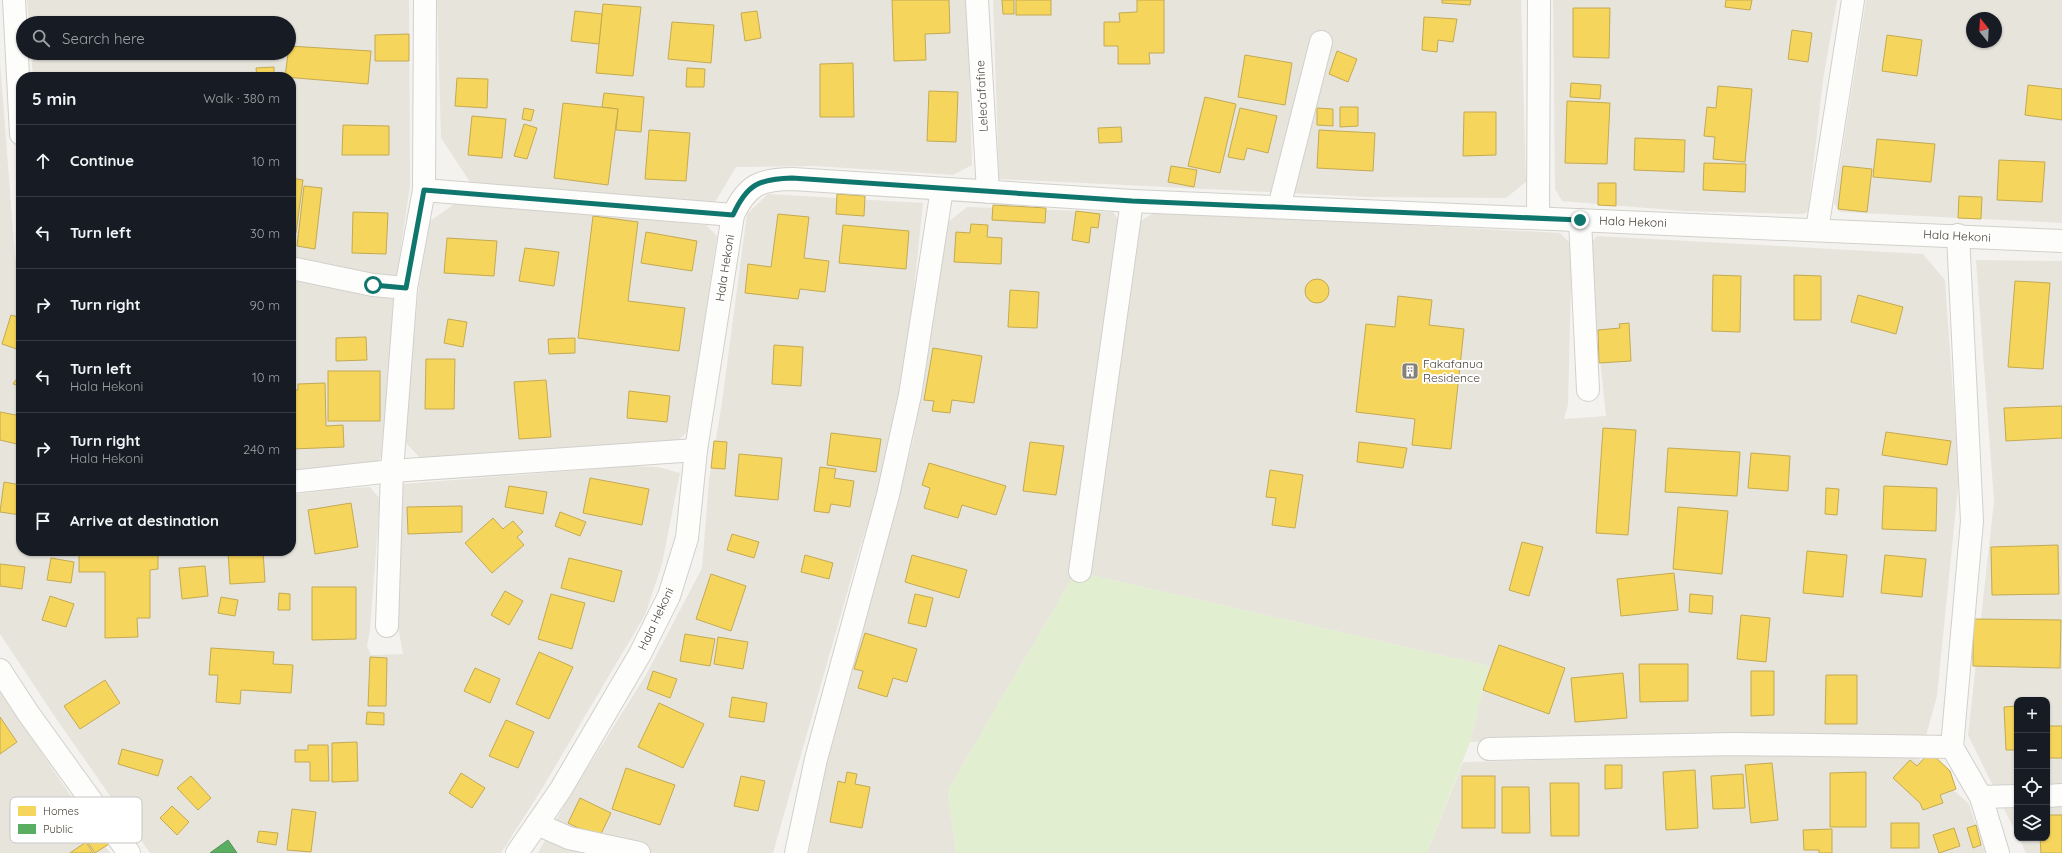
<!DOCTYPE html>
<meta charset="utf-8">
<style>
:root{--surface:#171b24;--page:#242831;--text:#f1f3f6;--muted:#9ea1a6;--line:#363941}
body{margin:0;font-family:Quicksand,sans-serif;background:var(--page);color:var(--text)}
.controls{position:absolute;right:12px;bottom:12px;display:grid;overflow:hidden;border-radius:8px;box-shadow:0 1px 3px #0004}
.controls button{width:36px;height:36px;display:grid;place-items:center;padding:0;border:0;border-bottom:1px solid var(--line);background:var(--surface);color:var(--text);font:20px sans-serif}
.compass{position:absolute;left:1966px;top:12px;width:36px;height:36px;border-radius:50%;background:var(--surface);box-shadow:0 1px 3px #0004;rotate:342deg}
.stop{position:absolute;width:12px;height:12px;margin:-9px;border:3px solid #0f766e;border-radius:50%;background:#fff}
.stop.end{background:#0f766e;border-color:#fff;box-shadow:0 1px 4px #0008}
.list{margin:0;padding:0;list-style:none}
h2{display:flex;justify-content:space-between;align-items:center;height:52px;margin:0;padding:0 16px;font-size:17px}
h2 small{font-size:13px;font-weight:400;color:var(--muted)}
.list li{display:grid;grid-template-columns:26px 1fr auto;gap:12px;align-items:center;box-sizing:border-box;height:72px;padding:0 16px;border-top:1px solid var(--line)}
.list b{display:block;font-size:15px;white-space:nowrap}
.list p{margin:0;font-size:13px;white-space:nowrap;color:var(--muted)}
.list em{font-size:13px;font-style:normal;color:var(--muted)}
.icon{flex:none;width:22px;height:22px;fill:none;stroke:currentColor;stroke-width:2;stroke-linecap:round;stroke-linejoin:round}
.map{position:relative;flex:none;width:2062px;height:853px;overflow:hidden}
.search{position:absolute;background:var(--surface);box-shadow:0 1px 3px #0004;left:16px;top:16px;width:280px;height:44px;display:flex;align-items:center;gap:10px;box-sizing:border-box;padding:0 14px;border-radius:22px;color:var(--muted);font-size:15px}
.panel{position:absolute;background:var(--surface);box-shadow:0 1px 3px #0004;left:16px;top:72px;width:280px;height:484px;border-radius:16px}
.map>svg:first-child{display:block}
.residential{fill:#e7e4dc;fill-rule:evenodd}
.green{fill:#e1eecf}
.homes{fill:#f6d55c;stroke:#c3aa52}
.public{fill:#5aae61;stroke:#568e55}
.lines{fill:none;stroke-linecap:round;stroke-linejoin:round}
.minor-casing{stroke:#d2d0cb;stroke-width:24}
.minor{stroke:#fdfdfc;stroke-width:22}
.route{stroke:#0f766e;stroke-width:5}
.labels{text-anchor:middle;stroke-width:4;stroke-linejoin:round;paint-order:stroke}
.street-label{font-size:12px;fill:#4b4439;stroke:#fff}
.poi-label{font-size:12px;fill:#4b4439;stroke:#fff;text-anchor:start}
.key{fill:#fff;stroke:#c9c7c4;stroke-width:1}
.key-label{font-size:11px;fill:#4b4439}
</style>
<div class="map">
<svg width="2062" height="853" viewBox="0 0 2062 853">
<rect width="100%" height="100%" fill="#f4f2ee"/>
<!-- residential -->
<g class="residential">
<polygon points="27,0 409,0 410,186 393,301 384,451 378,462 291,473 291,77 33,77 31,53 289,53 289,23 29,23"/>
<polygon points="437,0 967,0 972,165 953,175 815,166 736,167 714,204 472,185 441,138"/>
<polygon points="993,0 1521,0 1526,182 1506,198 1369,197 999,179"/>
<polygon points="1553,0 1837,0 1823,80 1808,212 1802,214 1683,211 1562,201 1555,189"/>
<path d="M 1866,0 L 2062,0 L 2062,223 L 1840,212 L 1834,203 ZM 1972,18 L 1996,18 L 1996,42 L 1972,42 Z"/>
<polygon points="0,62 15,255 21,293 21,551 291,551 291,495 337,489 370,487 380,499 370,630 367,646 371,655 403,654 395,611 403,484 632,466 658,467 680,473 662,564 645,615 540,792 501,853 150,853 55,717 0,634"/>
<polygon points="768,194 923,203 905,377 886,468 859,551 773,853 538,853 566,802 646,675 702,568 709,480 722,402 747,214"/>
<polygon points="457,202 706,225 717,236 688,431 677,441 422,460 403,440 419,285 430,221"/>
<polygon points="967,207 1113,212 1120,222 1074,575 948,790 956,853 809,853 820,775 912,445 928,353 947,223"/>
<polygon points="1157,211 1560,233 1572,245 1568,405 1564,419 1606,416 1588,246 1597,236 1923,254 1945,280 1959,478 1937,696 1924,743 1567,738 1470,742 1489,666 1086,574 1137,223"/>
<polygon points="1976,260 2062,261 2062,853 2026,853 2019,838 2047,838 2047,700 2017,700 2017,835 1968,735 1994,501"/>
<polygon points="0,691 87,820 110,853 0,853"/>
<polygon points="1705,756 1916,756 1969,804 1985,853 1427,853 1463,762"/>
</g>
<!-- green -->
<polygon class="green" points="1086,574 1489,666 1470,742 1427,853 956,853 948,790 1074,575"/>
<!-- homes -->
<g class="homes">
<polygon points="892,0 949,0 950,33 925,34 926,60 894,61"/>
<polygon points="1002,0 1014,0 1014,14 1003,14"/>
<rect x="1016" y="0" width="35" height="15"/>
<polygon points="1137,0 1164,0 1164,53 1149,53 1150,64 1118,64 1118,46 1104,46 1104,22 1120,22 1119,13 1137,12"/>
<polygon points="1442,0 1471,0 1470,5 1442,3"/>
<polygon points="1726,0 1752,0 1750,10 1725,7"/>
<polygon points="603,4 641,7 633,76 596,73"/>
<polygon points="1573,8 1610,8 1609,58 1573,57"/>
<polygon points="575,11 602,14 599,44 571,41"/>
<polygon points="757,11 761,38 745,41 741,13"/>
<polygon points="1424,17 1457,19 1453,42 1438,40 1437,52 1422,50"/>
<polygon points="672,22 714,25 711,63 668,59"/>
<polygon points="1792,30 1812,33 1808,62 1788,59"/>
<polygon points="409,34 409,61 375,61 375,35"/>
<polygon points="1887,35 1922,40 1917,76 1882,71"/>
<polygon points="289,46 371,51 368,84 285,77"/>
<polygon points="1337,51 1357,59 1348,82 1329,74"/>
<polygon points="1245,55 1292,63 1285,105 1238,97"/>
<polygon points="853,63 854,117 820,117 820,64"/>
<polygon points="274,67 274,77 257,77 256,68"/>
<polygon points="687,68 705,69 704,87 686,87"/>
<polygon points="457,78 488,79 487,108 455,106"/>
<polygon points="1571,83 1601,85 1600,99 1570,97"/>
<polygon points="2028,85 2062,89 2062,120 2025,115"/>
<polygon points="1718,86 1752,89 1745,162 1713,159 1715,137 1704,136 1707,107 1716,108"/>
<polygon points="929,91 958,92 956,142 927,141"/>
<polygon points="604,93 644,97 641,132 616,130 618,109 602,107"/>
<polygon points="1205,97 1236,104 1220,173 1188,166"/>
<polygon points="1567,101 1610,103 1607,164 1565,163"/>
<polygon points="563,103 618,109 608,185 554,178"/>
<polygon points="1340,107 1358,107 1358,126 1340,127"/>
<polygon points="524,108 534,110 531,121 522,119"/>
<polygon points="1240,108 1277,116 1268,153 1247,148 1244,160 1228,157"/>
<polygon points="1317,108 1333,109 1333,126 1317,125"/>
<polygon points="1464,112 1496,112 1496,155 1463,156"/>
<polygon points="472,116 506,119 502,158 468,155"/>
<polygon points="524,124 537,128 527,159 514,156"/>
<polygon points="343,125 389,126 389,155 342,155"/>
<polygon points="1121,127 1122,142 1099,143 1098,128"/>
<polygon points="649,130 690,133 686,181 645,179"/>
<polygon points="1319,130 1375,133 1373,171 1317,168"/>
<polygon points="1635,138 1685,140 1684,172 1634,170"/>
<polygon points="1877,139 1935,144 1931,182 1873,177"/>
<polygon points="1999,160 2045,162 2042,202 1997,200"/>
<polygon points="1704,163 1746,164 1745,192 1703,190"/>
<polygon points="1171,166 1197,170 1194,187 1168,182"/>
<polygon points="1843,166 1872,169 1867,212 1838,209"/>
<polygon points="291,178 303,180 296,233 291,232"/>
<polygon points="1598,183 1616,183 1616,206 1598,205"/>
<polygon points="304,186 322,188 315,249 297,246"/>
<polygon points="837,194 865,196 864,216 836,214"/>
<polygon points="1959,196 1982,197 1981,219 1958,218"/>
<polygon points="993,205 1046,208 1045,223 992,220"/>
<polygon points="1076,211 1100,214 1098,228 1091,227 1089,243 1072,240"/>
<polygon points="353,212 388,213 386,254 352,253"/>
<polygon points="778,214 809,217 804,258 829,261 825,292 800,289 798,299 745,293 748,264 771,267"/>
<polygon points="593,216 638,222 628,301 685,308 679,351 578,338"/>
<polygon points="971,224 988,225 987,237 1002,238 1001,264 954,262 956,232 970,233"/>
<polygon points="843,225 909,231 906,269 839,263"/>
<polygon points="646,232 697,241 692,271 641,263"/>
<polygon points="447,238 497,241 494,276 444,273"/>
<polygon points="525,248 559,252 554,286 519,281"/>
<polygon points="1713,275 1741,276 1740,332 1712,331"/>
<polygon points="1794,275 1821,276 1821,320 1794,320"/>
<circle cx="1317" cy="291" r="12"/>
<polygon points="2015,281 2050,283 2043,369 2008,367"/>
<polygon points="1010,290 1039,292 1037,328 1008,327"/>
<polygon points="1858,295 1903,307 1896,334 1851,322"/>
<polygon points="1398,296 1432,300 1429,325 1464,329 1451,449 1412,445 1415,419 1356,412 1366,324 1395,327"/>
<polygon points="11,315 21,318 20,350 2,344"/>
<polygon points="448,319 467,322 463,347 444,343"/>
<polygon points="1629,323 1631,361 1599,363 1598,330 1620,328 1619,324"/>
<polygon points="366,337 367,360 336,361 336,338"/>
<polygon points="575,338 575,353 549,354 548,339"/>
<polygon points="774,345 803,347 801,386 772,384"/>
<polygon points="933,348 982,356 974,403 952,400 950,413 932,411 934,401 924,400"/>
<polygon points="426,359 455,359 454,409 425,409"/>
<rect x="328" y="371" width="52" height="50"/>
<polygon points="21,373 21,386 13,384"/>
<polygon points="546,380 551,437 519,439 514,382"/>
<polygon points="325,383 326,426 343,425 344,447 291,449 291,390 298,390 298,384"/>
<polygon points="629,391 670,396 667,422 627,418"/>
<polygon points="2062,406 2062,438 2006,441 2004,408"/>
<polygon points="0,412 21,416 21,445 0,440"/>
<polygon points="1603,428 1636,430 1628,535 1596,533"/>
<polygon points="1886,432 1951,441 1947,465 1882,455"/>
<polygon points="831,433 881,439 876,472 827,465"/>
<polygon points="714,441 727,442 725,469 711,468"/>
<polygon points="1030,442 1064,446 1056,495 1023,491"/>
<polygon points="1359,442 1407,448 1403,468 1357,462"/>
<polygon points="1668,448 1740,452 1737,496 1665,492"/>
<polygon points="1751,453 1790,456 1788,491 1748,488"/>
<polygon points="739,454 782,458 778,500 735,496"/>
<polygon points="929,463 1006,486 996,515 962,505 958,518 924,508 930,488 922,485"/>
<polygon points="820,467 836,469 834,478 854,481 850,507 831,504 829,513 814,511"/>
<polygon points="1270,470 1303,475 1295,528 1272,525 1276,498 1266,497"/>
<polygon points="590,478 649,489 642,525 583,513"/>
<polygon points="4,482 21,485 21,515 0,512"/>
<polygon points="509,486 547,492 543,514 505,507"/>
<polygon points="1884,486 1937,488 1936,531 1882,529"/>
<polygon points="1826,488 1839,489 1837,515 1825,514"/>
<polygon points="351,503 358,547 315,554 308,510"/>
<polygon points="462,506 462,532 408,534 407,507"/>
<polygon points="1678,507 1728,511 1722,574 1673,569"/>
<polygon points="560,512 586,522 580,536 555,526"/>
<polygon points="493,518 503,529 513,521 523,532 517,537 524,545 492,573 465,543"/>
<polygon points="732,534 759,542 754,558 727,550"/>
<polygon points="1522,542 1543,547 1529,596 1509,590"/>
<polygon points="2058,545 2059,594 1992,595 1991,547"/>
<polygon points="79,551 158,551 158,569 150,570 150,618 137,618 138,637 105,638 105,572 79,572"/>
<polygon points="228,551 263,551 265,582 230,584"/>
<polygon points="1807,551 1847,555 1843,597 1803,593"/>
<polygon points="805,555 833,563 829,579 801,572"/>
<polygon points="912,555 967,570 959,598 905,582"/>
<polygon points="1885,555 1926,559 1922,597 1881,593"/>
<polygon points="51,558 74,562 71,583 47,580"/>
<polygon points="569,558 622,571 614,602 561,588"/>
<polygon points="0,564 25,567 22,589 0,586"/>
<polygon points="205,566 208,596 182,599 179,568"/>
<polygon points="1674,573 1678,610 1621,616 1617,579"/>
<polygon points="711,574 746,586 731,631 696,619"/>
<polygon points="312,587 356,587 356,639 312,640"/>
<polygon points="505,591 523,601 509,625 491,615"/>
<polygon points="279,593 290,594 290,610 278,610"/>
<polygon points="551,594 585,603 572,649 538,639"/>
<polygon points="915,594 933,598 926,627 908,623"/>
<polygon points="1690,594 1713,596 1712,614 1689,612"/>
<polygon points="50,596 74,604 66,627 42,620"/>
<polygon points="221,597 238,600 235,616 218,613"/>
<polygon points="1741,615 1770,618 1766,662 1737,659"/>
<polygon points="1973,619 2061,620 2060,668 1973,666"/>
<polygon points="865,633 917,649 907,682 893,678 887,697 858,688 863,671 854,669"/>
<polygon points="685,634 715,639 710,666 680,661"/>
<polygon points="718,637 748,642 743,669 714,664"/>
<polygon points="1499,645 1565,668 1549,714 1483,690"/>
<polygon points="211,648 274,652 273,664 293,665 291,693 241,690 240,704 216,702 218,675 209,675"/>
<polygon points="539,652 573,667 549,719 516,704"/>
<polygon points="370,657 387,658 386,706 368,706"/>
<polygon points="1639,664 1688,664 1688,701 1640,702"/>
<polygon points="475,668 500,679 490,703 464,691"/>
<polygon points="653,671 677,679 670,698 647,689"/>
<polygon points="1751,671 1774,671 1774,715 1751,716"/>
<polygon points="1623,673 1627,718 1575,722 1571,678"/>
<polygon points="1826,675 1857,675 1857,724 1825,724"/>
<polygon points="105,680 120,703 80,729 64,706"/>
<polygon points="732,697 767,703 764,722 729,717"/>
<polygon points="659,703 704,724 683,768 638,747"/>
<polygon points="2017,706 2017,750 2006,750 2004,707"/>
<polygon points="367,712 384,713 384,725 366,724"/>
<polygon points="0,717 17,742 0,754"/>
<polygon points="506,720 534,732 518,768 489,756"/>
<rect x="2047" y="726" width="15" height="32"/>
<polygon points="357,742 358,781 332,782 332,743"/>
<polygon points="308,745 328,745 329,781 310,781 310,762 295,762 295,750 308,750"/>
<polygon points="122,749 163,760 158,776 118,764"/>
<polygon points="1930,752 1950,771 1956,789 1940,795 1943,803 1923,810 1920,803 1893,778 1910,760 1917,766"/>
<polygon points="1772,763 1778,820 1751,823 1745,765"/>
<polygon points="1605,765 1622,765 1622,788 1605,789"/>
<polygon points="626,768 675,785 660,825 612,809"/>
<polygon points="1695,770 1698,828 1666,830 1663,772"/>
<polygon points="847,772 857,774 855,784 870,787 862,828 830,822 838,781 845,783"/>
<polygon points="1866,772 1866,827 1830,827 1830,773"/>
<polygon points="461,773 485,788 472,808 449,793"/>
<polygon points="1743,774 1745,808 1713,809 1711,776"/>
<polygon points="191,776 211,798 198,810 177,788"/>
<polygon points="741,776 765,781 758,811 734,806"/>
<rect x="1462" y="776" width="33" height="52"/>
<polygon points="1550,783 1579,783 1579,836 1551,836"/>
<polygon points="1502,787 1529,787 1530,833 1502,833"/>
<polygon points="580,798 611,813 599,838 568,823"/>
<polygon points="172,806 189,822 177,835 160,818"/>
<polygon points="292,809 316,812 311,852 287,850"/>
<polygon points="2047,815 2062,815 2062,853 2041,853 2040,838 2047,838"/>
<polygon points="94,821 109,844 95,853 80,831"/>
<rect x="1891" y="823" width="28" height="25"/>
<polygon points="1976,825 1981,845 1973,848 1967,828"/>
<polygon points="1954,828 1960,846 1939,853 1933,835"/>
<polygon points="1832,829 1832,853 1819,853 1819,850 1804,850 1803,830"/>
<polygon points="259,831 278,833 276,845 257,842"/>
<polygon points="86,842 93,853 70,853"/>
</g>
<!-- public -->
<polygon class="public" points="228,840 237,853 210,853"/>
<g class="lines">
<!-- minor casing -->
<g class="minor-casing">
<g id="minor">
<polyline points="14,0 21,134"/>
<polyline points="977,0 988,192"/>
<polyline points="424,190 733,215"/>
<polyline points="1279,207 1321,42"/>
<polyline points="1538,217 1539,0"/>
<polyline points="1580,220 1588,390"/>
<polyline points="1817,230 1853,0"/>
<polyline points="1958,235 1972,521 1952,747 1981,797 1998,853"/>
<polyline points="291,268 373,285 406,288"/>
<polyline points="291,482 392,471 696,450"/>
<polyline points="1080,571 1132,201"/>
<polyline points="387,626 392,471 406,288 424,190 425,0"/>
<polyline points="0,670 28,713 129,853"/>
<polyline points="1489,749 1734,744 1952,747"/>
<polyline points="2047,796 2062,795"/>
<polyline points="1981,797 2017,796"/>
<polyline points="537,824 569,838 639,853"/>
<path d="M 517,853 L 561,789 L 640,654 L 669,596 L 687,538 L 696,450 L 733,215 C 747,185 760,179 793,179 L 1132,201 L 2062,241"/>
<polyline points="796,853 816,759 888,495 910,395 942,189"/>
</g>
</g>
<!-- minor -->
<use href="#minor" class="minor"/>
</g>
<g class="lines">
<!-- route -->
<path class="route" d="M 373,285 L 406,288 L 424,190 L 733,215 C 747,184 759,179 792,178 L 1132,201 L 1580,220"/>
</g>
<!-- icons -->
<defs>
<g id="building-square" transform="scale(0.9)"><rect x="-9" y="-9" width="18" height="18" rx="4" fill="#868178" stroke="#fff"/><path d="M-4-6H4V6H1V3H-1V6H-4ZM-2.5-4.3h1.7v1.8h-1.7ZM.8-4.3h1.7v1.8H.8ZM-2.5-1h1.7V.8h-1.7ZM.8-1h1.7V.8H.8Z" fill="#fff"/></g>
</defs>
<g fill-rule="evenodd">
<use href="#building-square" x="1410" y="371"/>
</g>
<g class="labels">
<!-- street labels -->
<g class="street-label">
<text transform="translate(982 96) rotate(-93)" y="4">Lelea’afafine</text>
<text transform="translate(1633 222) rotate(2)" y="4">Hala Hekoni</text>
<text transform="translate(1957 236) rotate(3)" y="4">Hala Hekoni</text>
<text transform="translate(725 268) rotate(-81)" y="4">Hala Hekoni</text>
<text transform="translate(656 619) rotate(-65)" y="4">Hala Hekoni</text>
</g>
<!-- poi labels -->
<g class="poi-label">
<text x="1423" y="368">Fakafanua<tspan x="1423" dy="14">Residence</tspan></text>
</g>
</g>
<!-- legend -->
<rect x="10" y="797" width="132" height="46" rx="6" class="key"/>
<rect x="18" y="806" width="18" height="10" fill="#f6d55c"/>
<rect x="18" y="824" width="18" height="10" fill="#5aae61"/>
<g class="key-label">
<text x="43" y="815">Homes</text>
<text x="43" y="833">Public</text>
</g>
</svg>
<div class="controls">
<button>+</button>
<button>−</button>
<button><svg class="icon" aria-label="locate" viewBox="0 0 24 24"><circle cx="12" cy="12" r="6"/><path d="M12 2v4M12 18v4M2 12h4M18 12h4"/></svg></button>
<button><svg class="icon" aria-label="layers" viewBox="0 0 24 24"><path d="M12 4l9 5-9 5-9-5zM3 14l9 5 9-5"/></svg></button>
</div>
<svg class="compass" viewBox="-18 -18 36 36"><path d="M0-13l5 13h-10z" fill="#e53935"/><path d="M0 13l5-13h-10z" fill="#9ea1a6"/></svg>
<div class="stop" style="left:373px;top:285px"></div>
<div class="stop end" style="left:1580px;top:220px"></div>
<div class="search"><svg class="icon" aria-label="search" viewBox="0 0 24 24"><circle cx="10" cy="10" r="6"/><path d="M15 15l6 6"/></svg>Search here</div>
<section class="panel">
<h2>5 min<small>Walk · 380 m</small></h2>
<ul class="list">
<li><svg class="icon" aria-label="ahead" viewBox="0 0 24 24"><path d="M12 20V5M6 11l6-6 6 6"/></svg><div><b>Continue</b></div><em>10 m</em></li>
<li><svg class="icon" aria-label="left" viewBox="0 0 24 24"><path d="M17 20v-9H6M10 6l-5 5 5 5"/></svg><div><b>Turn left</b></div><em>30 m</em></li>
<li><svg class="icon" aria-label="right" viewBox="0 0 24 24"><path d="M7 20v-9h11M14 6l5 5-5 5"/></svg><div><b>Turn right</b></div><em>90 m</em></li>
<li><svg class="icon" aria-label="left" viewBox="0 0 24 24"><path d="M17 20v-9H6M10 6l-5 5 5 5"/></svg><div><b>Turn left</b><p>Hala Hekoni</p></div><em>10 m</em></li>
<li><svg class="icon" aria-label="right" viewBox="0 0 24 24"><path d="M7 20v-9h11M14 6l5 5-5 5"/></svg><div><b>Turn right</b><p>Hala Hekoni</p></div><em>240 m</em></li>
<li><svg class="icon" aria-label="arrive" viewBox="0 0 24 24"><path d="M6 21V4h12l-3 4 3 4H6"/></svg><div><b>Arrive at destination</b></div></li>
</ul>
</section>
</div>
